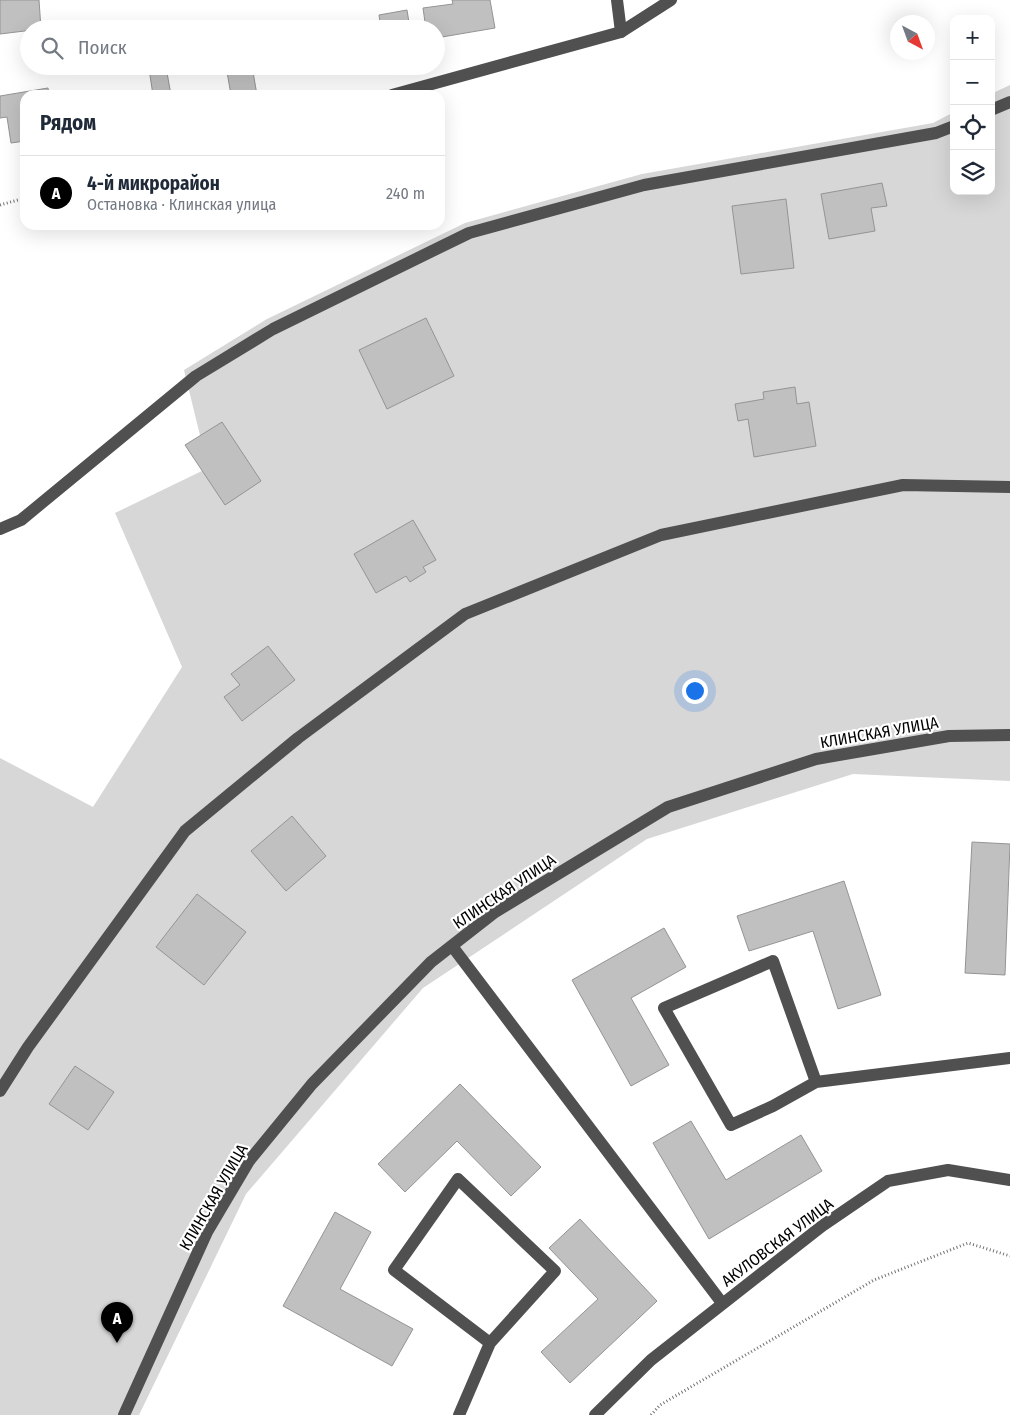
<!DOCTYPE html>
<html lang="ru">
<meta charset="utf-8">
<style>
:root{--surface:#fff;--page:#f6f6f7;--text:#1f2937;--muted:#747a83;--line:#e0e1e3;--accent:#000}
body{margin:0;font-family:"Fira Sans Condensed",sans-serif;background:var(--page);color:var(--text)}
.controls{position:absolute;right:15px;top:15px;display:grid;overflow:hidden;border-radius:10px;box-shadow:0 5px 20px #0002}
.controls button{width:45px;height:45px;display:grid;place-items:center;padding:0;border:0;border-bottom:1px solid var(--line);background:var(--surface);color:var(--text);font:25px sans-serif}
.compass{position:absolute;left:890px;top:15px;width:45px;height:45px;border-radius:50%;background:var(--surface);box-shadow:0 5px 20px #0002;rotate:139deg}
.you{position:absolute;left:694px;top:690px;width:18px;height:18px;margin:-12px;border:4px solid #fff;border-radius:50%;background:#1a73e8;box-shadow:0 0 0 8px #1a73e833}
.badge{display:grid;place-items:center;width:32px;height:32px;border-radius:50%;background:var(--accent);color:#fff;font-size:16px;font-weight:700}
.pin{position:absolute;translate:-50% -41px;filter:drop-shadow(0 1px 2px #0008)}
.pin::after{content:'';position:absolute;top:26px;width:18px;height:15px;background:inherit;clip-path:polygon(0 0,100% 0,50% 100%)}
.list{margin:0;padding:0;list-style:none}
h2{display:flex;justify-content:space-between;align-items:center;height:65px;margin:0;padding:0 20px;font-size:21px}
h2 small{font-size:16px;font-weight:400;color:var(--muted)}
.list li{display:grid;grid-template-columns:32px 1fr auto;gap:15px;align-items:center;box-sizing:border-box;height:75px;padding:0 20px;border-top:1px solid var(--line)}
.list b{display:block;font-size:19px;white-space:nowrap}
.list p{margin:0;font-size:16px;white-space:nowrap;color:var(--muted)}
.list em{font-size:16px;font-style:normal;color:var(--muted)}
.icon{flex:none;width:28px;height:28px;fill:none;stroke:currentColor;stroke-width:2;stroke-linecap:round;stroke-linejoin:round}
.map{position:relative;flex:none;width:1010px;height:1415px;overflow:hidden}
.search{position:absolute;background:var(--surface);box-shadow:0 5px 20px #0002;left:20px;top:20px;width:425px;height:55px;display:flex;align-items:center;gap:12px;box-sizing:border-box;padding:0 18px;border-radius:28px;color:var(--muted);font-size:19px}
.panel{position:absolute;background:var(--surface);box-shadow:0 5px 20px #0002;left:20px;top:90px;width:425px;height:140px;border-radius:15px}
.map>svg:first-child{display:block}
.green{fill:#d7d7d7}
.building{fill:#c0c0c0;stroke:#949494}
.lines{fill:none;stroke-linecap:round;stroke-linejoin:round}
.path{stroke:#727272;stroke-width:3;stroke-dasharray:1 2.5;stroke-linecap:butt}
.minor{stroke:#505050;stroke-width:12}
.labels{text-anchor:middle;stroke-width:4.5;stroke-linejoin:round;paint-order:stroke}
.street-label{font-size:16px;fill:#000;stroke:#fff}
</style>
<div class="map">
<svg width="1010" height="1415" viewBox="0 0 1010 1415">
<rect width="100%" height="100%" fill="#fff"/>
<!-- green -->
<polygon class="green" points="1010,85 1010,781 853,774 647,839 423,988 246,1194 139,1415 0,1415 0,758 93,807 182,667 115,513 208,468 184,370 267,319 465,223 642,174 933,123 954,112 954,191 991,191 991,94"/>
<!-- building -->
<g class="building">
<polygon points="0,0 39,0 41,29 0,34"/>
<polygon points="452,0 490,0 495,28 436,38 436,29 426,29 423,8 453,4"/>
<polygon points="407,10 410,29 381,29 379,15"/>
<polygon points="101,66 136,66 136,67 102,69"/>
<polygon points="226,66 252,66 257,95 231,95"/>
<polygon points="166,67 171,95 153,95 149,69"/>
<polygon points="48,88 49,95 25,95 25,141 11,143 7,117 0,118 0,96"/>
<polygon points="882,183 887,206 871,208 875,231 829,239 821,194"/>
<polygon points="786,199 794,268 741,274 732,206"/>
<polygon points="426,318 454,376 387,409 359,350"/>
<polygon points="795,387 797,404 809,402 816,446 754,457 748,419 738,421 735,404 764,399 763,392"/>
<polygon points="222,422 261,481 225,505 185,445"/>
<polygon points="413,520 436,560 423,567 426,572 410,582 406,576 376,593 354,554"/>
<polygon points="268,646 295,680 242,721 224,697 240,685 231,674"/>
<polygon points="292,816 326,856 286,891 251,851"/>
<polygon points="972,842 1010,844 1005,975 965,973"/>
<polygon points="844,881 881,995 838,1009 813,931 749,951 737,916"/>
<polygon points="197,894 246,932 204,985 156,947"/>
<polygon points="664,928 686,967 631,998 669,1065 631,1086 572,980"/>
<polygon points="75,1066 114,1092 88,1130 49,1104"/>
<polygon points="460,1084 541,1167 511,1196 457,1141 405,1192 378,1164"/>
<polygon points="691,1121 726,1180 801,1135 822,1171 709,1239 653,1143"/>
<polygon points="335,1212 371,1232 340,1289 413,1329 392,1366 283,1306"/>
<polygon points="580,1219 657,1301 570,1383 541,1352 598,1299 549,1248"/>
</g>
<g class="lines">
<!-- path -->
<g class="path">
<polyline points="0,205 25,198"/>
<polyline points="651,1415 660,1405 874,1280 968,1243 1010,1256"/>
</g>
<!-- minor -->
<g class="minor">
<polyline points="617,0 621,32"/>
<polyline points="392,95 621,32 671,0"/>
<polyline points="991,110 1010,102"/>
<polyline points="0,529 21,520 196,376 273,329 469,233 644,185 936,133 954,126"/>
<polyline points="452,946 722,1303"/>
<polyline points="816,1082 773,961 664,1008 731,1125 773,1106 816,1082 1010,1058"/>
<polyline points="0,1091 28,1047 185,831 298,738 465,614 661,535 903,485 1010,487"/>
<polyline points="124,1415 207,1232 249,1161 312,1084 431,962 495,912 668,807 816,759 949,736 1010,735"/>
<polyline points="459,1415 490,1343 394,1270 458,1179 555,1271 490,1343"/>
<polyline points="595,1415 651,1360 822,1226 888,1181 948,1170 1010,1180"/>
</g>
</g>
<g class="labels">
<!-- street labels -->
<g class="street-label">
<text transform="translate(879 732) rotate(-10)" y="6">КЛИНСКАЯ УЛИЦА</text>
<text transform="translate(504 891) rotate(-34)" y="6">КЛИНСКАЯ УЛИЦА</text>
<text transform="translate(213 1197) rotate(-60)" y="6">КЛИНСКАЯ УЛИЦА</text>
<text transform="translate(777 1242) rotate(-37)" y="6">АКУЛОВСКАЯ УЛИЦА</text>
</g>
</g>
</svg>
<div class="controls">
<button>+</button>
<button>−</button>
<button><svg class="icon" aria-label="locate" viewBox="0 0 24 24"><circle cx="12" cy="12" r="6"/><path d="M12 2v4M12 18v4M2 12h4M18 12h4"/></svg></button>
<button><svg class="icon" aria-label="layers" viewBox="0 0 24 24"><path d="M12 4l9 5-9 5-9-5zM3 14l9 5 9-5"/></svg></button>
</div>
<svg class="compass" viewBox="-18 -18 36 36"><path d="M0-13l5 13h-10z" fill="#e53935"/><path d="M0 13l5-13h-10z" fill="#747a83"/></svg>
<div class="you"></div>
<div class="pin badge" style="left:117px;top:1343px">A</div>
<div class="search"><svg class="icon" aria-label="search" viewBox="0 0 24 24"><circle cx="10" cy="10" r="6"/><path d="M15 15l6 6"/></svg>Поиск</div>
<section class="panel">
<h2>Рядом<small></small></h2>
<ul class="list">
<li><span class="badge">A</span><div><b>4-й микрорайон</b><p>Остановка · Клинская улица</p></div><em>240 m</em></li>
</ul>
</section>
</div>
